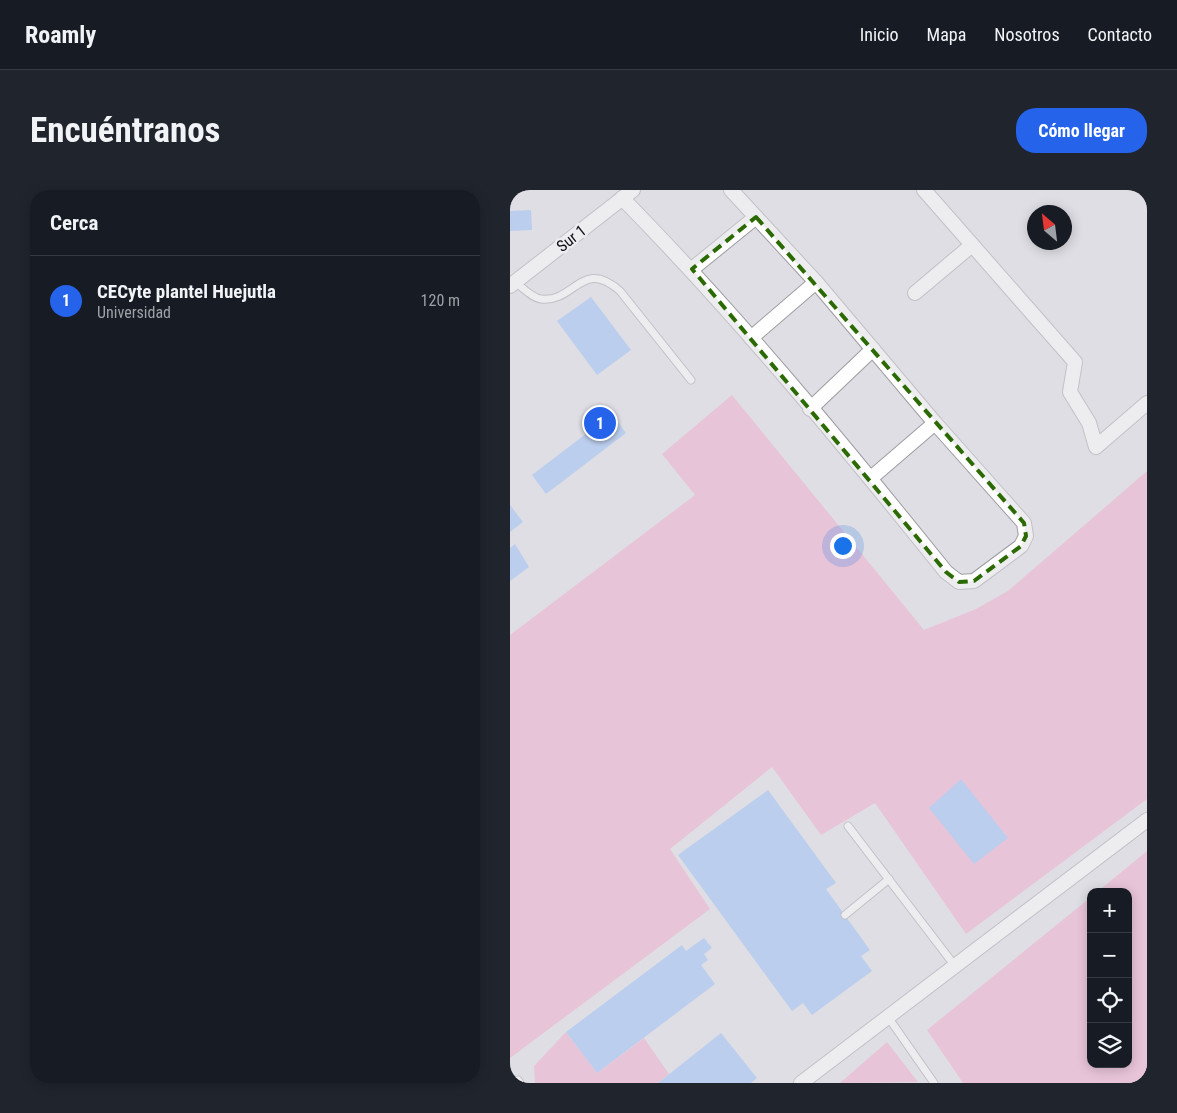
<!DOCTYPE html>
<html lang="es">
<meta charset="utf-8">
<style>
:root{--surface:#171b24;--page:#20242c;--text:#f1f3f6;--muted:#9ea1a6;--line:#363941;--accent:#2563eb}
body{margin:0;font-family:"Roboto Condensed",sans-serif;background:var(--page);color:var(--text)}
.controls{position:absolute;right:15px;bottom:15px;display:grid;overflow:hidden;border-radius:10px;box-shadow:0 2px 12px #0003}
.controls button{width:45px;height:45px;display:grid;place-items:center;padding:0;border:0;border-bottom:1px solid var(--line);background:var(--surface);color:var(--text);font:25px sans-serif}
.compass{position:absolute;left:517px;top:15px;width:45px;height:45px;border-radius:50%;background:var(--surface);box-shadow:0 2px 12px #0003;rotate:332deg}
.you{position:absolute;left:332px;top:355px;width:18px;height:18px;margin:-12px;border:4px solid #fff;border-radius:50%;background:#1a73e8;box-shadow:0 0 0 8px #1a73e833}
.badge{display:grid;place-items:center;width:32px;height:32px;border-radius:50%;background:var(--accent);color:#fff;font-size:16px;font-weight:700}
.pin{position:absolute;translate:-50% -50%;border:2px solid #fff;box-shadow:0 1px 5px #0006}
.list{margin:0;padding:0;list-style:none}
h2{display:flex;justify-content:space-between;align-items:center;height:65px;margin:0;padding:0 20px;font-size:21px}
h2 small{font-size:16px;font-weight:400;color:var(--muted)}
.list li{display:grid;grid-template-columns:32px 1fr auto;gap:15px;align-items:center;box-sizing:border-box;height:90px;padding:0 20px;border-top:1px solid var(--line)}
.list b{display:block;font-size:19px;white-space:nowrap}
.list p{margin:0;font-size:16px;white-space:nowrap;color:var(--muted)}
.list em{font-size:16px;font-style:normal;color:var(--muted)}
.icon{flex:none;width:28px;height:28px;fill:none;stroke:currentColor;stroke-width:2;stroke-linecap:round;stroke-linejoin:round}
.map{position:relative;flex:none;width:637px;height:893px;overflow:hidden;border-radius:20px}
header{display:flex;align-items:center;gap:30px;box-sizing:border-box;height:70px;padding:0 25px;background:var(--surface);border-bottom:1px solid var(--line)}
header strong{font-size:24px}
nav{display:flex;gap:28px;margin-inline-start:auto;font-size:18px}
.intro{display:flex;align-items:center;justify-content:space-between;box-sizing:border-box;height:120px;padding:0 30px}
h1{margin:0;font-size:35px}
.button{padding:12px 22px;border-radius:20px;background:var(--accent);color:#fff;font-size:18px;font-weight:700}
main{display:flex;gap:30px;padding:0 30px}
aside{flex:1;background:var(--surface);border-radius:20px;box-shadow:0 2px 12px #0003}
.map>svg:first-child{display:block}
.green{fill:#f3a5ca}
.building{fill:#91baf9}
.lines{fill:none;stroke-linecap:round;stroke-linejoin:round}
.lane-casing{stroke:#9d9da2;stroke-width:9}
.street-casing{stroke:#9d9da2;stroke-width:16}
.lane{stroke:#fff;stroke-width:7}
.street{stroke:#fff;stroke-width:14}
.marked{fill:none;stroke:#2a6a00;stroke-width:4;stroke-dasharray:10 6;stroke-linejoin:round}
.labels{text-anchor:middle;stroke-width:5;stroke-linejoin:round;paint-order:stroke}
.street-label{font-size:16px;fill:#0f0f11;stroke:#ececf1}
</style>
<header>
<strong>Roamly</strong>
<nav><a>Inicio</a><a>Mapa</a><a>Nosotros</a><a>Contacto</a></nav>
</header>
<div class="intro"><h1>Encuéntranos</h1><a class="button">Cómo llegar</a></div>
<main>
<aside>
<h2>Cerca<small></small></h2>
<ul class="list">
<li><span class="badge">1</span><div><b>CECyte plantel Huejutla</b><p>Universidad</p></div><em>120 m</em></li>
</ul>
</aside>
<div class="map">
<svg width="637" height="893" viewBox="0 0 637 893">
<rect width="100%" height="100%" fill="#dfdee4"/>
<!-- green -->
<g class="green">
<polygon points="222,205 414,440 466,419 498,401 637,281 637,609 456,744 365,613 311,645 262,577 160,659 200,719 0,868 0,445 185,305 152,264"/>
<polygon points="637,661 637,893 453,893 417,840 581,707 581,874 618,874 618,702 587,702"/>
<polygon points="56,842 87,883 134,848 159,884 148,893 25,893 24,876"/>
<polygon points="377,852 408,892 330,893"/>
</g>
<!-- building -->
<g class="building">
<polygon points="21,20 22,40 0,41 0,21"/>
<polygon points="81,107 121,160 87,185 47,131"/>
<polygon points="102,224 116,243 36,304 22,285"/>
<polygon points="0,315 13,332 0,342"/>
<polygon points="5,354 19,377 0,391 0,358"/>
<polygon points="451,589 498,648 464,674 419,618"/>
<polygon points="258,600 326,693 316,699 360,760 351,766 362,781 302,825 293,813 282,821 168,665"/>
<polygon points="194,748 202,758 194,764 198,770 191,775 205,794 87,883 56,842 172,755 176,761"/>
<polygon points="211,843 247,888 241,893 148,893"/>
</g>
<g class="lines">
<!-- lane casing -->
<g class="lane-casing">
<g id="lane">
<path d="M 5,92 C 12,97 22,108 31,109 C 65,113 72,67 110,101 L 181,190"/>
<polyline points="338,636 445,776"/>
<polyline points="335,725 379,689"/>
<polyline points="378,827 424,893"/>
<polyline points="8,890 10,893"/>
</g>
</g>
<!-- street casing -->
<g class="street-casing">
<g id="street">
<polyline points="414,0 565,172 560,202 579,233 586,257 637,213"/>
<path d="M 112,8 C 228,126 333,254 436,382 L 449,392 L 464,391 L 511,356 L 516,346 L 514,333 L 425,233 L 306,92 L 221,0"/>
<polyline points="182,79 246,27"/>
<polyline points="0,96 123,0"/>
<polyline points="405,103 462,55"/>
<polyline points="241,148 306,92"/>
<polyline points="300,219 363,159"/>
<polyline points="361,288 425,233"/>
<polyline points="291,893 637,630"/>
</g>
</g>
<!-- lane -->
<use href="#lane" class="lane"/>
<!-- street -->
<use href="#street" class="street"/>
</g>
<!-- marked area -->
<path d="M0 0H637V893H0ZM 246,27 L 514,333 L 516,346 L 511,356 L 464,391 L 449,392 L 436,382 L 182,79 Z" fill="#dfdee4" fill-opacity=".55" fill-rule="evenodd"/>
<path class="marked" d="M 246,27 L 514,333 L 516,346 L 511,356 L 464,391 L 449,392 L 436,382 L 182,79 Z"/>
<g class="labels">
<!-- street labels -->
<g class="street-label">
<text transform="translate(61 48) rotate(-38)" y="6">Sur 1</text>
</g>
</g>
</svg>
<div class="controls">
<button>+</button>
<button>−</button>
<button><svg class="icon" aria-label="locate" viewBox="0 0 24 24"><circle cx="12" cy="12" r="6"/><path d="M12 2v4M12 18v4M2 12h4M18 12h4"/></svg></button>
<button><svg class="icon" aria-label="layers" viewBox="0 0 24 24"><path d="M12 4l9 5-9 5-9-5zM3 14l9 5 9-5"/></svg></button>
</div>
<svg class="compass" viewBox="-18 -18 36 36"><path d="M0-13l5 13h-10z" fill="#e53935"/><path d="M0 13l5-13h-10z" fill="#9ea1a6"/></svg>
<div class="you"></div>
<div class="pin badge" style="left:90px;top:233px">1</div>
</div>
</main>
